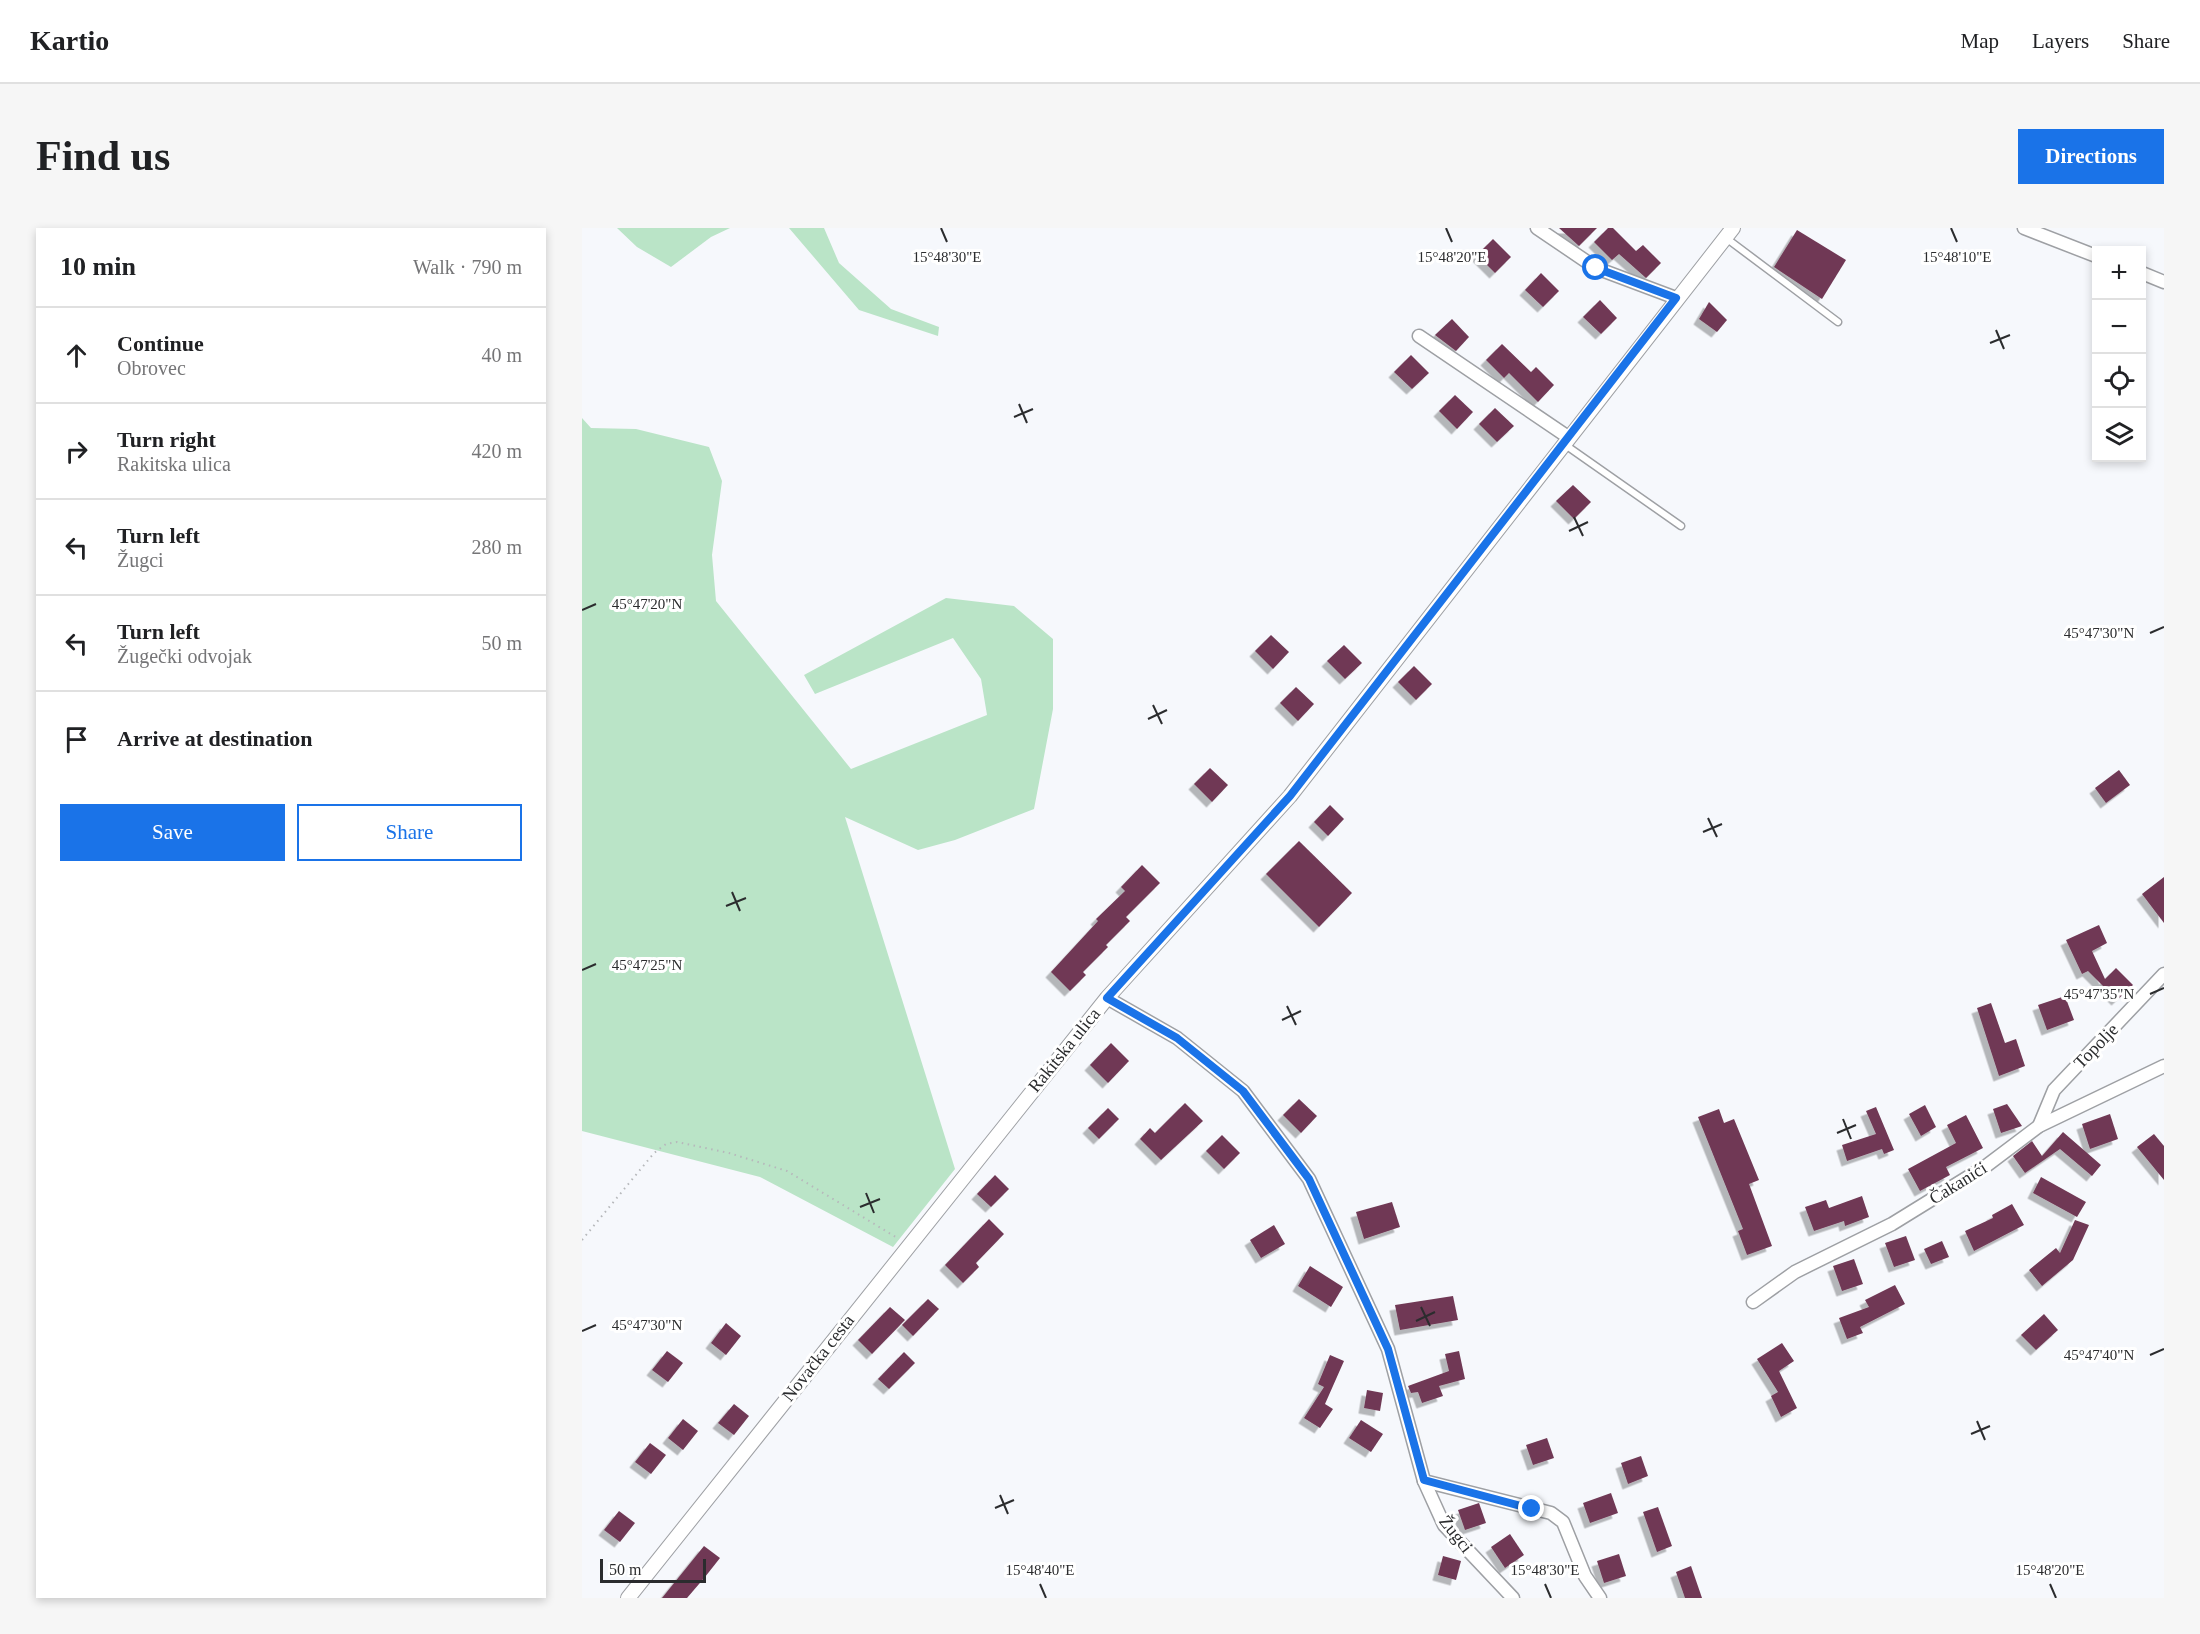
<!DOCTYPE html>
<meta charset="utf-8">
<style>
:root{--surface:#fff;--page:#f6f6f6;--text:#202124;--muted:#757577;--line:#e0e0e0;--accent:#1a73e8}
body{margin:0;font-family:Georgia,serif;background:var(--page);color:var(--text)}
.controls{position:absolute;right:18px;top:18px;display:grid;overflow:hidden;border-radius:0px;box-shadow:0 3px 9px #0003}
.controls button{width:54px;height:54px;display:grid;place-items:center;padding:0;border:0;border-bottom:2px solid var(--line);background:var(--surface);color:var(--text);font:30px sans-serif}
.scale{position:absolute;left:18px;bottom:15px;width:106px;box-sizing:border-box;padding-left:6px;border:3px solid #2b2c2e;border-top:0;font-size:16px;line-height:21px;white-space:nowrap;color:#2b2c2e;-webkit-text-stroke:4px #fff;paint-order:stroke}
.stop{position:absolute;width:18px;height:18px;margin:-14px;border:4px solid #1a73e8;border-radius:50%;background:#fff}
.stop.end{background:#1a73e8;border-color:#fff;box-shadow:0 2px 6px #0008}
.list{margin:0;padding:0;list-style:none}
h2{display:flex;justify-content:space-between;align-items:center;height:78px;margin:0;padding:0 24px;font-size:26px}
h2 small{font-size:20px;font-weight:400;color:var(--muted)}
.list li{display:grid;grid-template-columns:39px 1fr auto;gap:18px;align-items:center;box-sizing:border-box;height:96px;padding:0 24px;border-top:2px solid var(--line)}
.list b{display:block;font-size:22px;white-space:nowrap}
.list p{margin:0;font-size:20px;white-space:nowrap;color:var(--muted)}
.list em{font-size:20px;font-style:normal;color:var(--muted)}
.actions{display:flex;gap:12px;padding:18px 24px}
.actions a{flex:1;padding:14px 0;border:2px solid var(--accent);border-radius:0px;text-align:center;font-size:21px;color:var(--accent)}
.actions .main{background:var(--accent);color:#fff}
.icon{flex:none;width:33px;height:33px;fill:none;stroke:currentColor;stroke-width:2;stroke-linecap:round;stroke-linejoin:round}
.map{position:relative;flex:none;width:1582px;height:1370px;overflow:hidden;border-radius:0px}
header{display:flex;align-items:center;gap:36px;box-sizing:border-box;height:84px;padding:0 30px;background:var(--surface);border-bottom:2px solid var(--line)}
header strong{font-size:28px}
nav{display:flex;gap:33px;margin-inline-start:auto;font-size:21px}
.intro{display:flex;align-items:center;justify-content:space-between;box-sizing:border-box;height:144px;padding:0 36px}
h1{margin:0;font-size:42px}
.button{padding:15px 27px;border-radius:0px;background:var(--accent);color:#fff;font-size:21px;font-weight:700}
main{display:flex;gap:36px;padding:0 36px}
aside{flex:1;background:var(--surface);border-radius:0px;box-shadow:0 3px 9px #0003}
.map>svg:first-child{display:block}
.green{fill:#bae4c7}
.building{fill:#703954;filter:url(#shadow)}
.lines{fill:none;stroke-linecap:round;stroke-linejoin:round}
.service-casing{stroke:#9ea0a4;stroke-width:9}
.minor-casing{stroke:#9ea0a4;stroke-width:15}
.tertiary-casing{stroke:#9ea0a4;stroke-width:16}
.path{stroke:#b6b8bb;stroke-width:2;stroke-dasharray:1.5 4.5;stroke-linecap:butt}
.service{stroke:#fff;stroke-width:6}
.minor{stroke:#fff;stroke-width:12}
.tertiary{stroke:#fff;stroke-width:14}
.route{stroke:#1a73e8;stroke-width:8}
.ticks{fill:none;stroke:#2b2c2e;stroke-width:2}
.labels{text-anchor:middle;stroke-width:6;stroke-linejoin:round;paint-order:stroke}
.street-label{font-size:18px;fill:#2b2c2e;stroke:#fff}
.ticks-label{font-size:15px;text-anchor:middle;fill:#2b2c2e;stroke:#fff;stroke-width:6;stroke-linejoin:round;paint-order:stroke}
</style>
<header>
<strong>Kartio</strong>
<nav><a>Map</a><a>Layers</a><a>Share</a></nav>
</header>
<div class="intro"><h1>Find us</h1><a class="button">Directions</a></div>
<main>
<aside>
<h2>10 min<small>Walk · 790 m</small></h2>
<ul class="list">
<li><svg class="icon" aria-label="ahead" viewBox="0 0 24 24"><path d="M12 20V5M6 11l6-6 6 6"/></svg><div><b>Continue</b><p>Obrovec</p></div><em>40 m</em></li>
<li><svg class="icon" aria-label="right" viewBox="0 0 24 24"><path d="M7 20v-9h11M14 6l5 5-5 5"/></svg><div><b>Turn right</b><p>Rakitska ulica</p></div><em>420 m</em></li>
<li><svg class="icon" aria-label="left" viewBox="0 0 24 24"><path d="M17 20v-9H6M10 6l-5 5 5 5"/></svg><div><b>Turn left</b><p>Žugci</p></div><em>280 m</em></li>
<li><svg class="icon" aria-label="left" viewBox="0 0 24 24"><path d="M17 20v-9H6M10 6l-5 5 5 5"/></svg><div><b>Turn left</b><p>Žugečki odvojak</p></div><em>50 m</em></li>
<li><svg class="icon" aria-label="arrive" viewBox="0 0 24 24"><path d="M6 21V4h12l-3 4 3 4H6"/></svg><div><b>Arrive at destination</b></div></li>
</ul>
<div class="actions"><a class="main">Save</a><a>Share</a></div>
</aside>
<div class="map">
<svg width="1582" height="1370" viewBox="0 0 1582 1370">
<defs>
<filter id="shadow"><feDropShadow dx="-5.5" dy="5.5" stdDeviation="0" flood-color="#0004"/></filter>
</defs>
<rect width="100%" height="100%" fill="#f6f8fc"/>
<!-- green -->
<g class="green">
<polygon points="35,0 148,0 129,9 89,39 55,19"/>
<polygon points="207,0 242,0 257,35 309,81 357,99 356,108 277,82"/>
<polygon points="0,190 9,200 54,201 127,219 140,253 130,327 134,373 269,541 405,487 399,451 371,410 233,466 222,447 364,370 432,378 471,411 471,481 452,581 373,612 336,622 263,589 373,941 311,1019 178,949 0,903"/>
</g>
<!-- building -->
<g class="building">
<polygon points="977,0 1015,0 997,18"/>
<polygon points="1026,0 1031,0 1054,23 1061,17 1079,35 1064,50 1037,26 1030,32 1012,14"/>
<polygon points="1215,2 1264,32 1240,71 1192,39"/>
<polygon points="911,11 929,29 913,45 895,27"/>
<polygon points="959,45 977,63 961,79 943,62"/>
<polygon points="1018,72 1035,90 1019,106 1001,89"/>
<polygon points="1127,74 1145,92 1135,104 1117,91"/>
<polygon points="870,91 887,109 874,123 853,107"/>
<polygon points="920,116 949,144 954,139 972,157 956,174 927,145 922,150 904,132"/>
<polygon points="829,127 847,145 830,161 812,144"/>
<polygon points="873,167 891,184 875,201 857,183"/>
<polygon points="913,180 932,198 915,214 897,196"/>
<polygon points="991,257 1009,274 992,291 974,273"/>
<polygon points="689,407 707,424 691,441 673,423"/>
<polygon points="762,417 780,435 763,451 745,433"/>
<polygon points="832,438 850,456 834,472 816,454"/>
<polygon points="714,459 732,476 716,493 698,475"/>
<polygon points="628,540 646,557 630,574 612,556"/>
<polygon points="1537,542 1548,557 1524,575 1513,560"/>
<polygon points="748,577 762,591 746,608 732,594"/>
<polygon points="717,613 770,665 737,699 684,646"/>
<polygon points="560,637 578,655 544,689 548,693 524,717 526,719 501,744 504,747 488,763 469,744 516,693 514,691 543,663 539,659"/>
<polygon points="1582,649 1582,695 1560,666"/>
<polygon points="1517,697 1525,715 1510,723 1523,751 1534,740 1551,757 1535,772 1506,743 1500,746 1484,712"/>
<polygon points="1483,768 1492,792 1465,802 1456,777"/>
<polygon points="1409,775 1423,815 1434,811 1443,838 1417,848 1395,780"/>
<polygon points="529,815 547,833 526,855 508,837"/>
<polygon points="717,871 735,888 719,905 701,887"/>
<polygon points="603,875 621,893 579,932 558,911 568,900 573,905"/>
<polygon points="1425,876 1440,898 1419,905 1411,881"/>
<polygon points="1343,877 1354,899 1339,908 1327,886"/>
<polygon points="1294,879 1312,922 1302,926 1300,921 1265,933 1260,917 1294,906 1284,883"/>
<polygon points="526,880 537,891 517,911 506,900"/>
<polygon points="1137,881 1142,895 1152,891 1177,952 1167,956 1190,1018 1165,1027 1156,1003 1161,1001 1116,889"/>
<polygon points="1528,886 1536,911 1508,921 1500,896"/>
<polygon points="1384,887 1401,920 1364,939 1368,947 1338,963 1326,941 1374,915 1365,897"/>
<polygon points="1481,904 1519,937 1510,948 1478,921 1443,945 1431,928 1450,913 1460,928"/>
<polygon points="1572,906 1582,918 1582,952 1555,919"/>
<polygon points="640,907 658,925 642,941 624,923"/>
<polygon points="413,947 427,961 409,979 395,966"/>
<polygon points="1459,949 1504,974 1495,989 1451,965"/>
<polygon points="1280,968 1287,989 1263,998 1262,993 1232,1003 1223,979 1244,972 1247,980"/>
<polygon points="810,974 818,999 782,1011 774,984"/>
<polygon points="1430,976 1442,997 1392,1023 1383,1003 1411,990 1410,987"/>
<polygon points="407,991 422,1006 394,1035 397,1039 381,1055 363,1037"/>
<polygon points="1493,992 1507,997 1491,1032 1460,1058 1447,1042 1474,1020 1478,1025"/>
<polygon points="692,997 703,1016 679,1030 668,1012"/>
<polygon points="1324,1008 1333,1032 1312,1039 1303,1015"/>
<polygon points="1360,1013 1367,1029 1349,1036 1342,1021"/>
<polygon points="1272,1031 1281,1056 1260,1063 1251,1038"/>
<polygon points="728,1038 761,1059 749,1079 716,1058"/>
<polygon points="1313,1057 1323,1076 1278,1099 1281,1105 1265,1111 1257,1090 1287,1079 1283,1072"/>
<polygon points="871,1068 876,1092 818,1102 813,1077"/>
<polygon points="346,1071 357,1081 331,1108 320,1097"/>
<polygon points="308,1079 323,1092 290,1126 276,1112"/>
<polygon points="1462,1086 1476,1102 1454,1122 1439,1107"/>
<polygon points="144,1095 159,1108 144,1127 129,1115"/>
<polygon points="1200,1115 1212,1133 1197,1143 1215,1180 1199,1189 1189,1168 1196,1164 1175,1131"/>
<polygon points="85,1123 101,1135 86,1154 70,1142"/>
<polygon points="877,1123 883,1151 857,1158 861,1168 840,1175 836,1164 829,1165 826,1158 867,1143 863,1126"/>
<polygon points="322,1124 333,1135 307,1161 296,1151"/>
<polygon points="748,1127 762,1133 743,1176 751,1181 738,1200 722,1190 742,1159 736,1156"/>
<polygon points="785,1162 801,1165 798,1183 782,1180"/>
<polygon points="152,1176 167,1188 152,1207 136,1195"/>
<polygon points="101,1191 116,1203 101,1222 86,1210"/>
<polygon points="779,1192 801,1206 789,1224 767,1210"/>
<polygon points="965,1210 972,1230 951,1237 944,1217"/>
<polygon points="68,1215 84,1227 69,1246 53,1234"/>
<polygon points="1059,1228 1066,1248 1046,1256 1039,1235"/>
<polygon points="1029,1265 1036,1285 1008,1295 1001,1275"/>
<polygon points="897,1275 904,1295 883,1302 876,1282"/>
<polygon points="1076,1279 1090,1318 1075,1324 1061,1284"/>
<polygon points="37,1283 53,1295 38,1314 22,1302"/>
<polygon points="928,1306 942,1327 923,1340 909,1319"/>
<polygon points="122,1318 138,1330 123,1349 105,1370 80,1370"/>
<polygon points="1037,1326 1044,1348 1022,1355 1015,1333"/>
<polygon points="861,1328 879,1333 874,1352 856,1347"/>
<polygon points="1109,1338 1120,1370 1103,1370 1094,1344"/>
</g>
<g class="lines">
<!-- service casing -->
<g class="service-casing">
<g id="service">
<polyline points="1144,10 1256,94"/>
<polyline points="982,216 1099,298"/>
</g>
</g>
<!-- minor casing -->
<g class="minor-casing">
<g id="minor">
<polyline points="955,0 1014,40 1094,70"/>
<polyline points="1442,0 1514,28"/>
<polyline points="1560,45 1582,54"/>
<polyline points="837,108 986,209"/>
<polyline points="525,770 595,810 661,863 727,951 806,1121 842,1253 862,1297 931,1370"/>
<polyline points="1457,898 1472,862 1582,746"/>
<polyline points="1171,1074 1213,1044 1310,996 1404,938 1457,898 1582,838"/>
<polyline points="842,1253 969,1285 981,1294 1003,1348 1018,1370"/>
</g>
</g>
<!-- tertiary casing -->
<g class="tertiary-casing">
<polyline id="tertiary" points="46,1370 525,770 708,568 1151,0"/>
</g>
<!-- path -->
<polyline class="path" points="0,1012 72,925 84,916 95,914 147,925 205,943 317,1011"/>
<!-- service -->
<use href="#service" class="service"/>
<!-- minor -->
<use href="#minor" class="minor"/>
<!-- tertiary -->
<use href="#tertiary" class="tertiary"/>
</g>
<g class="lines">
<!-- route -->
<polyline class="route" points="950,1281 842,1252 806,1121 727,951 661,863 595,810 525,770 708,568 1094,70 1014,40"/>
</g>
<!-- ticks -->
<path class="ticks" d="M 359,0 L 365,14M 864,0 L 870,14M 1369,0 L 1375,14M 1414,102 L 1422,121M 1408,115 L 1428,107M 437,176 L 445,195M 432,189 L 451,181M 992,289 L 1001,308M 987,303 L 1006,294M 0,382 L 14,376M 1568,405 L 1582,399M 571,477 L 580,496M 566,491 L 585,482M 1126,590 L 1135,609M 1121,604 L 1140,596M 150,664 L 158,683M 144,678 L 164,670M 0,742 L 14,736M 1568,766 L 1582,760M 705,778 L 714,797M 700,792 L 719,783M 1261,891 L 1269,911M 1255,905 L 1274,897M 284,965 L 292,985M 278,979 L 298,971M 839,1079 L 848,1098M 834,1093 L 853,1084M 0,1103 L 14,1097M 1568,1127 L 1582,1121M 1395,1193 L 1403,1212M 1389,1206 L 1408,1198M 418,1267 L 426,1286M 413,1280 L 432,1272M 458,1356 L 464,1370M 963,1356 L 969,1370M 1468,1356 L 1474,1370"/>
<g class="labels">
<!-- street labels -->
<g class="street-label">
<text transform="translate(1514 818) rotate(-46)" y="6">Topolje</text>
<text transform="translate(482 822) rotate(-51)" y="6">Rakitska ulica</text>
<text transform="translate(1376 955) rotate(-32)" y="6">Čakanići</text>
<text transform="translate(236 1130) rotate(-52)" y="6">Novačka cesta</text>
<text transform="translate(874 1306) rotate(52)" y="6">Žugci</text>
</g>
</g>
<g class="ticks-label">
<text x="365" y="34">15°48'30"E</text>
<text x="870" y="34">15°48'20"E</text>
<text x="1375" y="34">15°48'10"E</text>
<text x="65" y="381">45°47'20"N</text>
<text x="1517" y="410">45°47'30"N</text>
<text x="65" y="742">45°47'25"N</text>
<text x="1517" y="771">45°47'35"N</text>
<text x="65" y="1102">45°47'30"N</text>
<text x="1517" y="1132">45°47'40"N</text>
<text x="458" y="1347">15°48'40"E</text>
<text x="963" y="1347">15°48'30"E</text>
<text x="1468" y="1347">15°48'20"E</text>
</g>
</svg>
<div class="controls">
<button>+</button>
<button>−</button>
<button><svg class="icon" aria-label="locate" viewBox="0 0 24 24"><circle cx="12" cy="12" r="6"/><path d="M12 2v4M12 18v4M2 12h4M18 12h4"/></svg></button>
<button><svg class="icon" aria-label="layers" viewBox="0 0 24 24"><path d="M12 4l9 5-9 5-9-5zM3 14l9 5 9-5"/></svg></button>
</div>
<div class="scale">50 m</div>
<div class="stop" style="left:1014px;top:40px"></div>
<div class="stop end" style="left:950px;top:1281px"></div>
</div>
</main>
